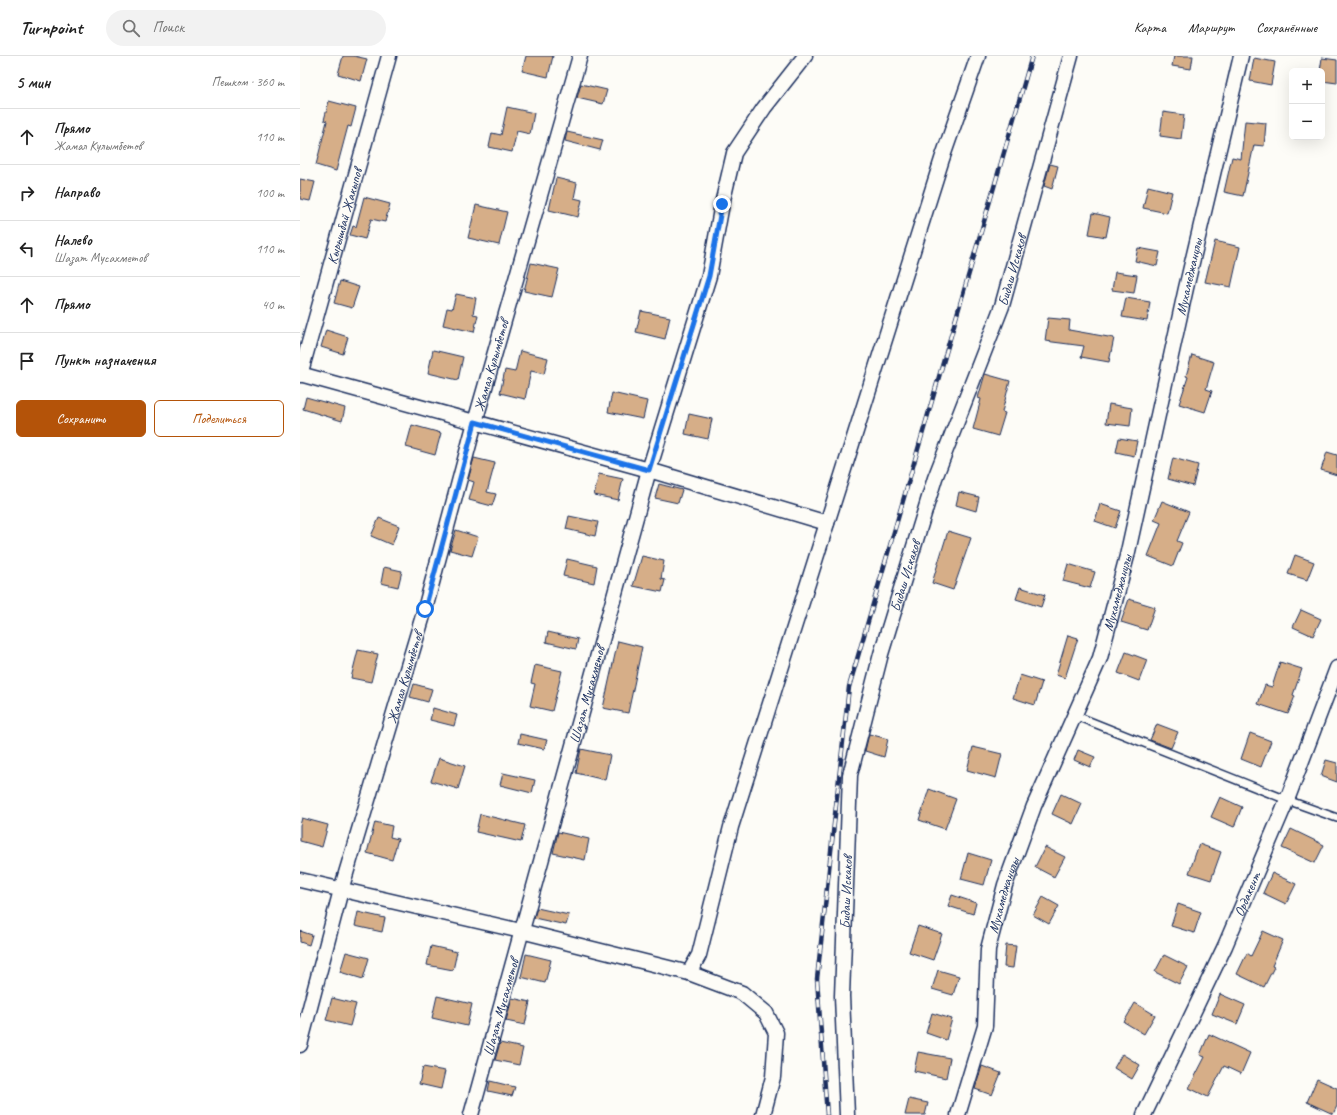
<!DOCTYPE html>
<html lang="ru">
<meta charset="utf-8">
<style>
:root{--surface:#fff;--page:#f2f2f2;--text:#222;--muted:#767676;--line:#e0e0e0;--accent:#b45309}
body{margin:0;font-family:Caveat,sans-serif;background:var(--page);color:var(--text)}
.controls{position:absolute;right:12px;top:12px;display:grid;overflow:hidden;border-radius:6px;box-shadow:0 4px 16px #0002}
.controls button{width:36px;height:36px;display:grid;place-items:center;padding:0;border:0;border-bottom:1px solid var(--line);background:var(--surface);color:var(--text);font:20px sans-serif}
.stop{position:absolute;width:12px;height:12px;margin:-9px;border:3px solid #1a73e8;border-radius:50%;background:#fff}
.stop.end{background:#1a73e8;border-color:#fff;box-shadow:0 1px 4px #0008}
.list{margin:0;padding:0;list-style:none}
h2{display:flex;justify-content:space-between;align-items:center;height:52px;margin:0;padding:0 16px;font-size:17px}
h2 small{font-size:13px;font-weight:400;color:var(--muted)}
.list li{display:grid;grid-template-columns:26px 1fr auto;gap:12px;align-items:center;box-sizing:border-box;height:56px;padding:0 16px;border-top:1px solid var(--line)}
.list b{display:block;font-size:15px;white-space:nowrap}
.list p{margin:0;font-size:13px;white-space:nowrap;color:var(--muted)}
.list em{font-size:13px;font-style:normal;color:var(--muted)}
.actions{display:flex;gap:8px;padding:12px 16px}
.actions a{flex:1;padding:9px 0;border:1px solid var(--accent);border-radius:6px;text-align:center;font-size:14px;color:var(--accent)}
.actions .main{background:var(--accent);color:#fff}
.icon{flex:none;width:22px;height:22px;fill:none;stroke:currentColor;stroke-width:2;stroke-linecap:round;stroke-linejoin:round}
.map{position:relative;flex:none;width:1037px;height:1059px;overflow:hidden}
header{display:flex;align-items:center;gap:24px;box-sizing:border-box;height:56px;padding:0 20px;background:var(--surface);border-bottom:1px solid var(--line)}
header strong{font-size:19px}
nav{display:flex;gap:22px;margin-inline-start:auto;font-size:14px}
.search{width:280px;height:36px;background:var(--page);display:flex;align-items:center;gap:10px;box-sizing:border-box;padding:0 14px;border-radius:22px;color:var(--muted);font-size:15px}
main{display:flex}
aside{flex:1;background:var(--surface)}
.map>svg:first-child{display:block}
.building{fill:#d6ae88;stroke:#1b2f5e}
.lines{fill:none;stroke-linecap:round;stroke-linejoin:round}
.service-casing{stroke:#1b2f5e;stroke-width:10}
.minor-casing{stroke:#1b2f5e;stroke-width:17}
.service{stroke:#fdfcf7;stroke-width:7}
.minor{stroke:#fdfcf7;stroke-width:14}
.rail-casing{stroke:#1b2f5e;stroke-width:4.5}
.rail{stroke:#fdfcf7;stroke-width:3;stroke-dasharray:9;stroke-linecap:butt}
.route{stroke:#1a73e8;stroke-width:5}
.labels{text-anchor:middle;stroke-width:4;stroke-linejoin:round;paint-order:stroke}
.street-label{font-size:14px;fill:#1b2f5e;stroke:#fdfcf7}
</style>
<header>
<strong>Turnpoint</strong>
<div class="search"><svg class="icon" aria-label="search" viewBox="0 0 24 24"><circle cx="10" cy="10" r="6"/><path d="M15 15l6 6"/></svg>Поиск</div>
<nav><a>Карта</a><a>Маршрут</a><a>Сохранённые</a></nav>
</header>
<main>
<aside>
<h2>5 мин<small>Пешком · 360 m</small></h2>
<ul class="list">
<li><svg class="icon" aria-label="ahead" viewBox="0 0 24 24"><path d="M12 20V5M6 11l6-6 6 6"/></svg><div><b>Прямо</b><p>Жамал Кулымбетов</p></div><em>110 m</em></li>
<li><svg class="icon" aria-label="right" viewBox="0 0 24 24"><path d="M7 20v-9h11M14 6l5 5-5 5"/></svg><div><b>Направо</b></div><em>100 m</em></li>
<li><svg class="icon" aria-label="left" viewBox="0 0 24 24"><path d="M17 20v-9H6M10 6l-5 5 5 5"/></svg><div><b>Налево</b><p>Шазат Мусахметов</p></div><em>110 m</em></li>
<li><svg class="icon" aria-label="ahead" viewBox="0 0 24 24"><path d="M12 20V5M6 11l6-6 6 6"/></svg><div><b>Прямо</b></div><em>40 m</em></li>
<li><svg class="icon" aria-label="arrive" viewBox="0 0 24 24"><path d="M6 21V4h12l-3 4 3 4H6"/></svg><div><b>Пункт назначения</b></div></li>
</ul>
<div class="actions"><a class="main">Сохранить</a><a>Поделиться</a></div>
</aside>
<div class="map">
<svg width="1037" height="1059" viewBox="0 0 1037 1059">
<rect width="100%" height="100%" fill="#fdfcf7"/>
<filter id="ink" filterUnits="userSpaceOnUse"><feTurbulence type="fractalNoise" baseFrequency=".025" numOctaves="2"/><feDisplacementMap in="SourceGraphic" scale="8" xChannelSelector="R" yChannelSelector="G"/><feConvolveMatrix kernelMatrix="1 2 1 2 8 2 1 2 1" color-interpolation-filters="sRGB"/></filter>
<g filter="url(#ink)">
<!-- building -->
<g class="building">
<polygon points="43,0 54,0 67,3 61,25 38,18"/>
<polygon points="226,0 253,0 248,21 222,15"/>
<polygon points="874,0 893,0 891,13 872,10"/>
<polygon points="954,2 975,6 971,29 950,25"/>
<polygon points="1022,2 1037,4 1037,27 1022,25 1022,15 1020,15"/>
<polygon points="281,28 307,34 303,48 277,42"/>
<polygon points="29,45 56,52 51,71 48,70 36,115 16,109 27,65 24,64"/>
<polygon points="207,51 234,57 230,78 217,75 212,96 189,91 192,77 201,79"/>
<polygon points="863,56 884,59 881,83 860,80"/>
<polygon points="945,65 966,67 964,90 954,89 943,140 924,136 932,101 941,103"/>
<polygon points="267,76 303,84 300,94 265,85"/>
<polygon points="750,108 758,110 752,133 744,130"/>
<polygon points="256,122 277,127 274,142 282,144 278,161 249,154"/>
<polygon points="0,123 15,126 10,145 0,143"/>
<polygon points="848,130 872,136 867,157 843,152"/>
<polygon points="64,141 90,148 85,166 71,163 65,183 50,179 53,170 56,171"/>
<polygon points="176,149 207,156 199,189 168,182"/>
<polygon points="793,157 810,161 806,181 789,178"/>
<polygon points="915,185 940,191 931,231 905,226"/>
<polygon points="838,192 860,196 857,210 835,205"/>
<polygon points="231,207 259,213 252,241 224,235"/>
<polygon points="815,216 837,219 834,237 812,234"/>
<polygon points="40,225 59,231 52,252 34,247"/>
<polygon points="156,238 176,242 173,258 178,259 174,276 143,269 147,252 152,253"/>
<polygon points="826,242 850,246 847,265 822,261"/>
<polygon points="341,255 370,261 365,283 336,276"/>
<polygon points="748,262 770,264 769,274 814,282 809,306 781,301 784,290 745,285"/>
<polygon points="26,274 48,281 43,298 21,291"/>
<polygon points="133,294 163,301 158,324 128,317"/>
<polygon points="220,295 248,302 244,318 231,315 225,343 200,337 205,314 215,316"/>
<polygon points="892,299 914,306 906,333 912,335 905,356 879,348 888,321 886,320"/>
<polygon points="685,318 710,325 702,356 705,357 698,380 673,373 681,343 678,342"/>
<polygon points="312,337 347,345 343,363 308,356"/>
<polygon points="6,341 45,352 42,365 3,353"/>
<polygon points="809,348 832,352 830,370 806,367"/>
<polygon points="389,358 412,363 408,383 385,378"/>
<polygon points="112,369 141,377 135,399 106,391"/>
<polygon points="819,382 837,385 834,400 816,396"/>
<polygon points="1027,396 1037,399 1037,419 1021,414"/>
<polygon points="174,402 195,407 187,436 196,438 192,450 169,444 174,426 168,424"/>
<polygon points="873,402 898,409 893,430 868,423"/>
<polygon points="299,418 323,423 318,444 294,439"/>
<polygon points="359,428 382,434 378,447 355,442"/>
<polygon points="659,436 679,441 676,455 656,449"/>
<polygon points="862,445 889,456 877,485 882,487 873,510 848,500 861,467 854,464"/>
<polygon points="800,448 821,455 815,472 795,465"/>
<polygon points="269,460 298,466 295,480 266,473"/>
<polygon points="79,462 99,470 92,489 71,480"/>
<polygon points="156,474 178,481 172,500 150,494"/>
<polygon points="648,475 671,482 653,534 632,527"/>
<polygon points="995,499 1014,506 1007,524 988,518"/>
<polygon points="342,500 364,505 361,523 365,524 362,536 333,530"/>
<polygon points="267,503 297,510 294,527 263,520"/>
<polygon points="768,508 795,516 790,532 763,525"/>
<polygon points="84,511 102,515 98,531 81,527"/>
<polygon points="720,531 745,539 741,551 716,543"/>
<polygon points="829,543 855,551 847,574 821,566"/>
<polygon points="1001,554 1021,563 1013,580 993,571"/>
<polygon points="248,576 278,583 276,593 246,586"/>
<polygon points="768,579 778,582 765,622 756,619"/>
<polygon points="318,585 342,591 328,657 303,652"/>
<polygon points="58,594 78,598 71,626 51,622"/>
<polygon points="826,596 847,604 839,625 818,617"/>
<polygon points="980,606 1002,613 993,639 995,640 988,658 958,648 965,629 972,631"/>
<polygon points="235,609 262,615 252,655 230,650 235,628 231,627"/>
<polygon points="720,619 742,626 735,649 713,642"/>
<polygon points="114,628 132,633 128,646 110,641"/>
<polygon points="133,652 157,659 154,670 130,664"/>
<polygon points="857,668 878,676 871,692 850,684"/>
<polygon points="950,677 971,685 961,711 941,703"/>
<polygon points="220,678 247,684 244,693 218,687"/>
<polygon points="569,678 588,683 584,701 565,695"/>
<polygon points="673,691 702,698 696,722 667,714"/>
<polygon points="281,693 310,699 305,724 276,717"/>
<polygon points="778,694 795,701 790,711 774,704"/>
<polygon points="139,702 165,710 158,733 131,725"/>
<polygon points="1026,704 1037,707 1037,726 1021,720"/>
<polygon points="203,717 235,724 232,737 200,729"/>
<polygon points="629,733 656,743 645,773 619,764"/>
<polygon points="761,738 782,748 773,768 752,758"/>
<polygon points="920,741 942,751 934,771 911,761"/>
<polygon points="180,758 225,769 221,786 176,776"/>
<polygon points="2,762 28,769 22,791 0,785 0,769"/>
<polygon points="75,766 92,770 90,781 98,783 92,804 67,797"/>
<polygon points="991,773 1024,789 1015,807 982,792"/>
<polygon points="258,776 289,783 285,804 253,797"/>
<polygon points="899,788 921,796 911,824 889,817"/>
<polygon points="745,791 765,801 754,821 735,811"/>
<polygon points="668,797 691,804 684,829 661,823"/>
<polygon points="972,817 996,828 986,848 963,837"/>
<polygon points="652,839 676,847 673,858 648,850"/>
<polygon points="743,841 759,850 749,868 733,859"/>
<polygon points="878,848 901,856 894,877 871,870"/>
<polygon points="237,852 269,859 266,869 234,862"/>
<polygon points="58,856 85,862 82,876 55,870"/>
<polygon points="618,870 642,878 633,904 609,896"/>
<polygon points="0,875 12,879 9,889 0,886"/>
<polygon points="963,875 983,884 972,910 974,911 964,931 937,918 947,897 951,900"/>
<polygon points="706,889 716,890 713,912 704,911"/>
<polygon points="131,890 157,896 153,914 127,909"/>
<polygon points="46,896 69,902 63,923 40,916"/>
<polygon points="226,898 251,904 245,927 221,921"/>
<polygon points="864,899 888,911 879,928 855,916"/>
<polygon points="638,914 659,920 653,939 632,933"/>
<polygon points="920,938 945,949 937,968 912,958"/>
<polygon points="137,940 172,948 167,970 132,962"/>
<polygon points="32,942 56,948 50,970 26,964"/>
<polygon points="212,942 230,946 225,969 206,965"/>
<polygon points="835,947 855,959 844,978 824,966"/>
<polygon points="632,957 652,963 646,984 626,977"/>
<polygon points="909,978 950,997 941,1018 924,1010 908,1041 889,1032 905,1001 900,999"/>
<polygon points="200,987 223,992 219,1009 195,1004"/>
<polygon points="618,996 650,1002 646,1022 614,1015"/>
<polygon points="822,998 840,1009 832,1023 814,1012"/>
<polygon points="682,1010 701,1017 692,1039 675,1033"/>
<polygon points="123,1011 145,1015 141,1033 119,1028"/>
<polygon points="1017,1023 1037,1032 1037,1050 1033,1058 1007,1046"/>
<polygon points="190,1025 215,1031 212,1040 188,1035"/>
<polygon points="609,1043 628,1047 625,1059 605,1059"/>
</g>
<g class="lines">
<!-- service casing -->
<g class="service-casing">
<polyline id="service" points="774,659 987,744 1037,762"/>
</g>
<!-- minor casing -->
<g class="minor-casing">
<g id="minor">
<polyline points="0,318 349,414 527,467"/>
<path id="s1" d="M 0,319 L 89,0"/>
<polyline points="0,824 221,875 389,917"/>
<path id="s2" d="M 0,989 L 41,834 L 125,553 L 175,366 L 280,0"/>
<path id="s3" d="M 171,1059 L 349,414 L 409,220 L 422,148 L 434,97 L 464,52 L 505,0"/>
<polyline points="463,1059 473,1021 476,977 466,957 442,937 389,917 399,899 431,771 642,103 678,0"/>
<path id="s4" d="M 547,1059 L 542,940 L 550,719 L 581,598 L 635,422 L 702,250 L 771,0"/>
<path id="s5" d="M 658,1059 L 685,970 L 688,893 L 705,829 L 734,750 L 800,602 L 827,500 L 886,232 L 941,0"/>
<path id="s6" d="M 844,1059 L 925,890 L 987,744 L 1037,612"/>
</g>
</g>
<!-- service -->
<use href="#service" class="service"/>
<!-- minor -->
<use href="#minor" class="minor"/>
<!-- rail casing -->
<g class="rail-casing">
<polyline id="rail" points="527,1059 517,923 549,631 732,0"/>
</g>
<!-- rail -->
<use href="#rail" class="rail"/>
</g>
</g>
<g class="lines" filter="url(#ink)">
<!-- route -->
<polyline class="route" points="125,553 175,366 349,414 409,220 422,148"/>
</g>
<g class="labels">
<!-- street labels -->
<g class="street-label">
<text dy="5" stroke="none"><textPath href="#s1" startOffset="165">Кырышбай Жакыпов</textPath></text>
<text dy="5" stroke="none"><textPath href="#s4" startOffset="871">Бидаш Искаков</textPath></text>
<text dy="5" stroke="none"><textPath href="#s5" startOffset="874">Мухамеджанулы</textPath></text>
<text dy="5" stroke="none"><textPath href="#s2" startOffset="706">Жамал Кулымбетов</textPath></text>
<text dy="5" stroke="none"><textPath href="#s4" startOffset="547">Бидаш Искаков</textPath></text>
<text dy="5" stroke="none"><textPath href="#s5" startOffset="550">Мухамеджанулы</textPath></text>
<text dy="5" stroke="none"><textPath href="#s2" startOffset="382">Жамал Кулымбетов</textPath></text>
<text dy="5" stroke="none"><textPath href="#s3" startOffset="436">Шазат Мусахметов</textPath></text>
<text dy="5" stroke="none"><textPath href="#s4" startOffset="223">Бидаш Искаков</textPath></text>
<text dy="5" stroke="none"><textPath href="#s6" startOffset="244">Ордакент</textPath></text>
<text dy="5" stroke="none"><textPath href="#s5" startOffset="226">Мухамеджанулы</textPath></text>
<text dy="5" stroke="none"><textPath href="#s3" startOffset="112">Шазат Мусахметов</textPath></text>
</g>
</g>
</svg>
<div class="controls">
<button>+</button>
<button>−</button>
</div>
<div class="stop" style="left:125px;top:553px"></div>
<div class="stop end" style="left:422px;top:148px"></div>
</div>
</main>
